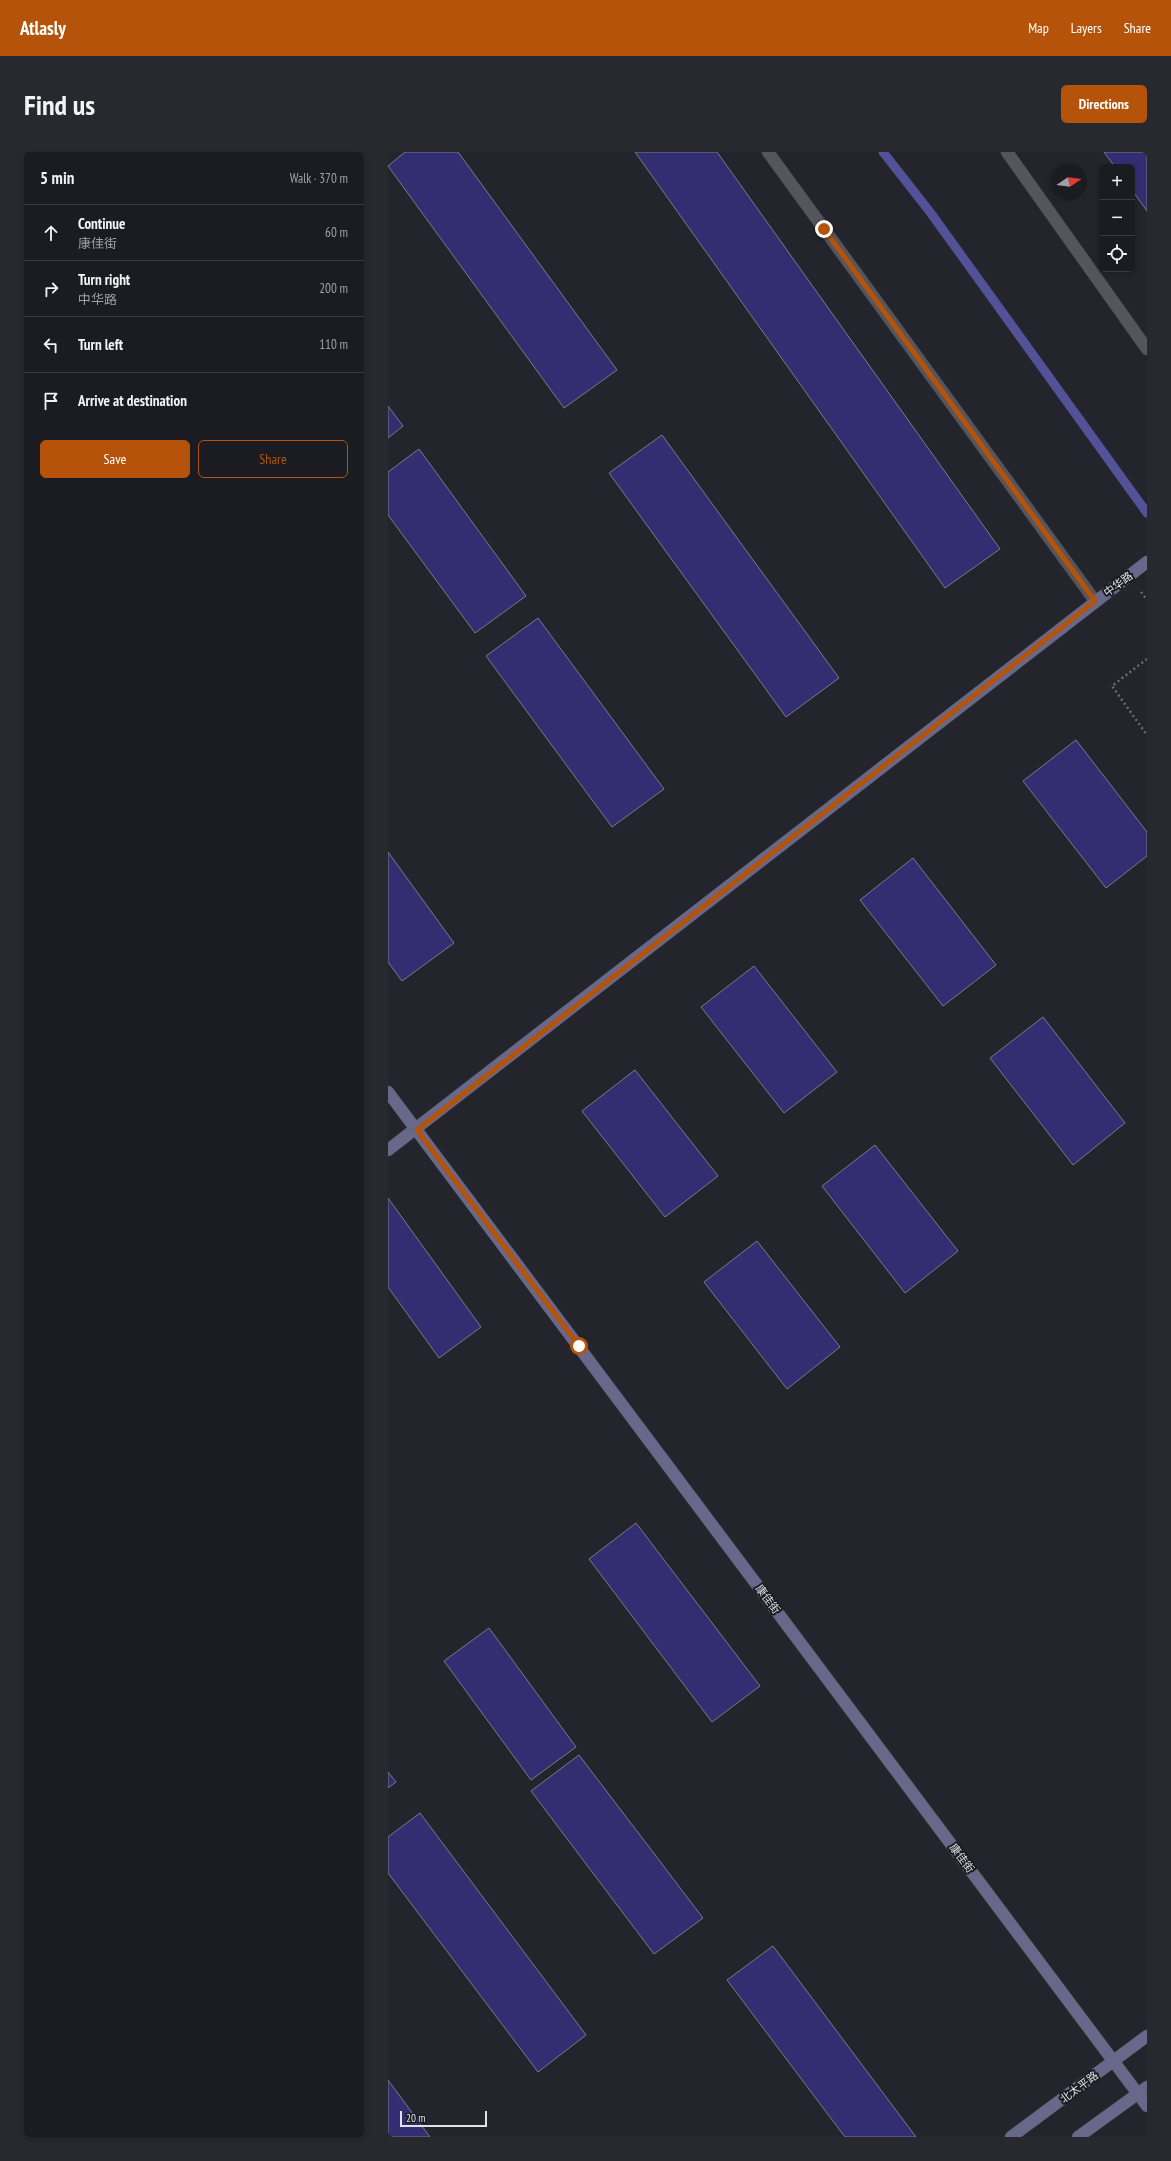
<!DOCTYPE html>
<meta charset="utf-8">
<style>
:root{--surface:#1b1c21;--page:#28292e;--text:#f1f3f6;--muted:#a0a1a5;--line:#393a3f;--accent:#b45309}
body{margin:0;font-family:"PT Sans Narrow","Noto Sans SC",sans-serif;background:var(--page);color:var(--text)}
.controls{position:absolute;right:12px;top:12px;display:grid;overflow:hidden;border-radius:6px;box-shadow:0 2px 6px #0003}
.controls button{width:36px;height:36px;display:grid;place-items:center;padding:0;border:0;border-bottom:1px solid var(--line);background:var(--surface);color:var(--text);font:20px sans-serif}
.compass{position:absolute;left:663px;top:12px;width:36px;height:36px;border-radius:50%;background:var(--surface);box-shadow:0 2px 6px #0003;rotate:77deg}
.scale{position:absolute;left:12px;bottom:10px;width:87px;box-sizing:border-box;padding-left:4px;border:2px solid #e1e1e6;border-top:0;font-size:11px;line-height:14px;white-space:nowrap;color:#e1e1e6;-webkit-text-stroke:3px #1b1c22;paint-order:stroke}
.stop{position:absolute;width:12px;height:12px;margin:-9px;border:3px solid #b45309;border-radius:50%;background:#fff}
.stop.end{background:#b45309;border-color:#fff;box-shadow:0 1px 4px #0008}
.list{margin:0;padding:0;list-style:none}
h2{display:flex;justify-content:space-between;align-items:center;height:52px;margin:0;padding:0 16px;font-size:17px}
h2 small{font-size:13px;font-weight:400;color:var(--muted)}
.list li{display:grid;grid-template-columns:26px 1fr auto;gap:12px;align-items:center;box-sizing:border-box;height:56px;padding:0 16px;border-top:1px solid var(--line)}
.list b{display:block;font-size:15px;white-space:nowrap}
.list p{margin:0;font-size:13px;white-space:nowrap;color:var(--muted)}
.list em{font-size:13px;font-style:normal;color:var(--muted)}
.actions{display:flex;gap:8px;padding:12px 16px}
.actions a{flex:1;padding:9px 0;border:1px solid var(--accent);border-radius:6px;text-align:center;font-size:14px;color:var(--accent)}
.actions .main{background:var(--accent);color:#fff}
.icon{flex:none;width:22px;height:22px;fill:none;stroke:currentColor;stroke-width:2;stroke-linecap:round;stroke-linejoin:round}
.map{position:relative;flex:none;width:759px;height:1985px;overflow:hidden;border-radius:6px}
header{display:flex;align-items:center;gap:24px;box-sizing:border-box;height:56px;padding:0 20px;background:var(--accent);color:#fff}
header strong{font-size:19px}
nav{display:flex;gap:22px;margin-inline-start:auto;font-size:14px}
.intro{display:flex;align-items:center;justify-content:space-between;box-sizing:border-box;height:96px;padding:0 24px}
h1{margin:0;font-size:28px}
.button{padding:10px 18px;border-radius:6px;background:var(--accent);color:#fff;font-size:14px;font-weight:700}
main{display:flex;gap:24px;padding:0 24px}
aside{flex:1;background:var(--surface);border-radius:6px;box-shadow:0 2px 6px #0003}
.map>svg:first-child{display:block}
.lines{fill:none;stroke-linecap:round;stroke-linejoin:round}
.stream{stroke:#535299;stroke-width:9}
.building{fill:#332e72;stroke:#7a7b83}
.street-casing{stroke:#414146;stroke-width:13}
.secondary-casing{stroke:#414146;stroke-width:13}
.path{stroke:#6b6b72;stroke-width:2.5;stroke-dasharray:2 3;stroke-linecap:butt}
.street{stroke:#55555d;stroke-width:12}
.secondary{stroke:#68688a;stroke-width:12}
.route{stroke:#b45309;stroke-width:5}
.labels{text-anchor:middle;stroke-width:4;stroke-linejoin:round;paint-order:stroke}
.street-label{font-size:11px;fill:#e1e1e6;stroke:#1b1c22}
</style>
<header>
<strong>Atlasly</strong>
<nav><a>Map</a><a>Layers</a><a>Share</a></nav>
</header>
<div class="intro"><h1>Find us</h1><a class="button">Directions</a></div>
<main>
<aside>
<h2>5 min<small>Walk · 370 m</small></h2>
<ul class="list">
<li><svg class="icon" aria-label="ahead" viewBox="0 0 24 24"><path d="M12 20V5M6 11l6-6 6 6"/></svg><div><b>Continue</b><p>康佳街</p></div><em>60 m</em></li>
<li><svg class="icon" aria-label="right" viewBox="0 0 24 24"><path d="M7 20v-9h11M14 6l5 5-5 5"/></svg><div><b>Turn right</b><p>中华路</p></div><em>200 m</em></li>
<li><svg class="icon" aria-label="left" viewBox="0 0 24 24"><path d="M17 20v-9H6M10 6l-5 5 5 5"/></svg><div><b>Turn left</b></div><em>110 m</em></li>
<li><svg class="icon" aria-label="arrive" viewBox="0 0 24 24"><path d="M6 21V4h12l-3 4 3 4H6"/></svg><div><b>Arrive at destination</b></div></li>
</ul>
<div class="actions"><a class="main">Save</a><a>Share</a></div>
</aside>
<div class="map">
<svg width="759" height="1985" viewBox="0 0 759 1985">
<rect width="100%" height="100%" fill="#24252c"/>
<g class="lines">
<!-- stream -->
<polyline class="stream" points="495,0 542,60 759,361"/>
</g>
<!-- building -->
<g class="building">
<polygon points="17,0 70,0 229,218 176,256 0,14"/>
<polygon points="247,0 329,0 612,397 557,436"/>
<polygon points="716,0 759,0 759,59 744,38 744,15 727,15"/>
<polygon points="0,254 15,274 0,286"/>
<polygon points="274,283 451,526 398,565 221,321"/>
<polygon points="31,297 138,444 87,481 0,363 0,320"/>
<polygon points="150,466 276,637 224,675 98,504"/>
<polygon points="688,588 759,680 759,704 718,736 635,629"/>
<polygon points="0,700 66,791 14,829 0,810"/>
<polygon points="525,706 608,813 555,854 472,748"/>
<polygon points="366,814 449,920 396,961 313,855"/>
<polygon points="655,865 737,971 685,1013 602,906"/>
<polygon points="247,918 330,1024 277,1065 194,959"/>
<polygon points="487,993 570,1099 517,1141 434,1034"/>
<polygon points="0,1046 93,1175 51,1206 0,1135"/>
<polygon points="369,1089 452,1195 399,1237 316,1130"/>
<polygon points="248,1371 372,1534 324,1570 201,1407"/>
<polygon points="101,1476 188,1595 143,1628 56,1509"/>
<polygon points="191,1603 315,1766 266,1802 143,1639"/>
<polygon points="0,1620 8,1630 0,1636"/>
<polygon points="32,1661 198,1883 150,1920 0,1721 0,1685"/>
<polygon points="385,1794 528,1985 457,1985 339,1828"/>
<polygon points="0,1928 42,1985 0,1985"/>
</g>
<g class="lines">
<!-- street casing -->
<g class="street-casing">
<g id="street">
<polyline points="380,0 707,449"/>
<polyline points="619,0 759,197"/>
</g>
</g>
<!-- secondary casing -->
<g class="secondary-casing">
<g id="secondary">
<polyline points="0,940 759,1954"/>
<polyline points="0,998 759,410"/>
<polyline points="623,1985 759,1884"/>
<polyline points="690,1985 759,1935"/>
</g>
</g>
<!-- path -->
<g class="path">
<polyline points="753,440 759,448"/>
<polyline points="759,507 724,534 759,583"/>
</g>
<!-- street -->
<use href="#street" class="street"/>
<!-- secondary -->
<use href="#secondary" class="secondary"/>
</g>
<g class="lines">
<!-- route -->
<polyline class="route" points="191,1194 29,978 707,449 436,77"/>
</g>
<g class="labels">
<!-- street labels -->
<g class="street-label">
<text transform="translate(730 432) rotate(-37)" y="4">中华路</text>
<text transform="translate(380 1447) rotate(53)" y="4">康佳街</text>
<text transform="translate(574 1706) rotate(53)" y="4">康佳街</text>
<text transform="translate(691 1935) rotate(-37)" y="4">北太平路</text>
</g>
</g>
</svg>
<div class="controls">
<button>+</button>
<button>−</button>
<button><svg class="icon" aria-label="locate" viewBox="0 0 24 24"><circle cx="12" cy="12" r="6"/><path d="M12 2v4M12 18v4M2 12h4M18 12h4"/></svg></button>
</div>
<svg class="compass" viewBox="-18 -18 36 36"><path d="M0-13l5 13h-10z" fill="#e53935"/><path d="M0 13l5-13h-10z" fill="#a0a1a5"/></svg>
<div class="scale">20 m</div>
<div class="stop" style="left:191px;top:1194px"></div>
<div class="stop end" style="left:436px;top:77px"></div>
</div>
</main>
